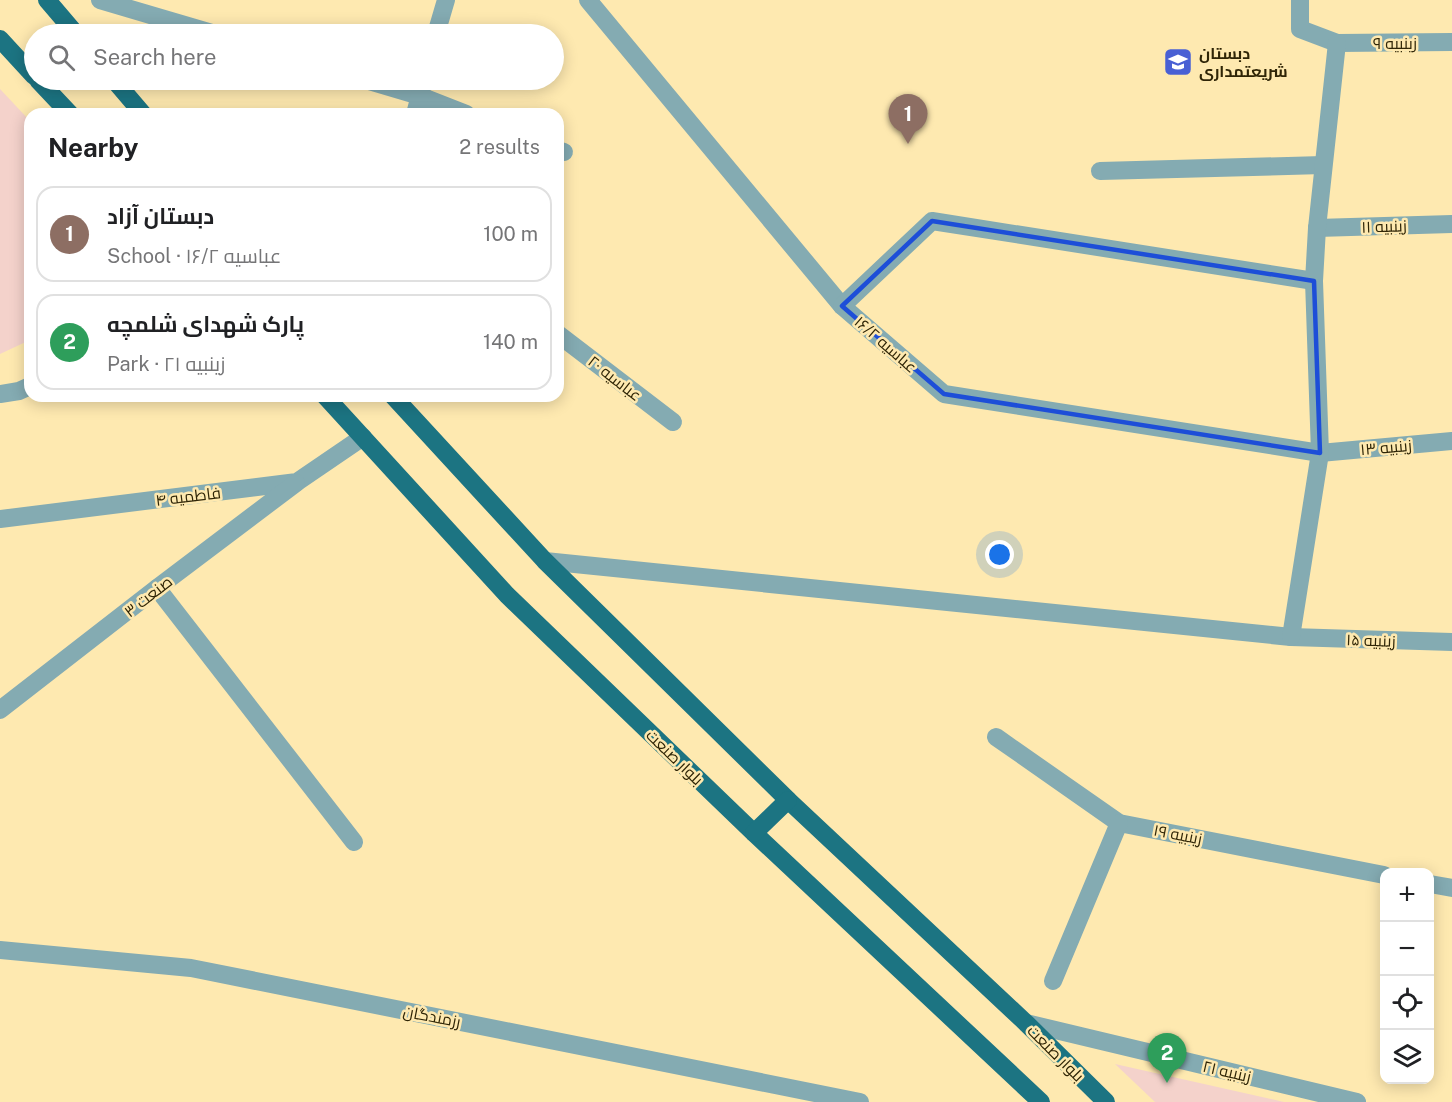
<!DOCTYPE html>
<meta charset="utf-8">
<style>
:root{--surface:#fff;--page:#f2f2f2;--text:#202124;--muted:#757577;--line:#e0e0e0;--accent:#d93025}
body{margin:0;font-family:"Public Sans",Cairo,sans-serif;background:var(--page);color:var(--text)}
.controls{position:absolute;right:18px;bottom:18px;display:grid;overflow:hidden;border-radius:12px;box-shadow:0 3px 15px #0003}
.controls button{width:54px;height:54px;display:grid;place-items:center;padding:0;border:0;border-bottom:2px solid var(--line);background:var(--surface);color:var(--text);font:30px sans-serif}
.you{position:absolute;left:1000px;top:555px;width:21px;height:21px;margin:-15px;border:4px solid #fff;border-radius:50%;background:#1a73e8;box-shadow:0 0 0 9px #1a73e833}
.badge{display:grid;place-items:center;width:39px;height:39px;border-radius:50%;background:var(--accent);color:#fff;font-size:20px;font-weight:700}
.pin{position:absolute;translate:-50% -50px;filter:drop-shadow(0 2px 3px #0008)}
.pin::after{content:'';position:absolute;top:32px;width:21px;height:18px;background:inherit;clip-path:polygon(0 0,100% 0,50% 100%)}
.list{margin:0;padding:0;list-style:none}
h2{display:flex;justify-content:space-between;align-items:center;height:78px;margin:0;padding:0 24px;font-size:26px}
h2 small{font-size:20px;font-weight:400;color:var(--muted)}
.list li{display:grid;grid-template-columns:39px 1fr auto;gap:18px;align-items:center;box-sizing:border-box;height:96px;margin:0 12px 12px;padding:0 12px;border:2px solid var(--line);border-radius:18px}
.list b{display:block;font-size:22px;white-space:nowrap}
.list p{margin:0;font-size:20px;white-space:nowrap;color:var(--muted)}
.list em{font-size:20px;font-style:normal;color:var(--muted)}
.icon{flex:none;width:33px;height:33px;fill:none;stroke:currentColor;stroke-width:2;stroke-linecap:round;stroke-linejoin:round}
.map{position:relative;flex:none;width:1452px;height:1102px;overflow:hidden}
.search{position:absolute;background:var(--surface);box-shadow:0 3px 15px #0003;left:24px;top:24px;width:540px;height:66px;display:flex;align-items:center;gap:15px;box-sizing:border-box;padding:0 21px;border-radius:33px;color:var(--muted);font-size:22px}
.panel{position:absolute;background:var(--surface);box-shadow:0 3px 15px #0003;left:24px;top:108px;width:540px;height:294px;border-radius:18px}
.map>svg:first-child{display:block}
.green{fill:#f4d2cb}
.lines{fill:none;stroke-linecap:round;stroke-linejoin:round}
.minor{stroke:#84abb2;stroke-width:18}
.major{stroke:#1c7482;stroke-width:18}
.marked{fill:none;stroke:#1d4ed8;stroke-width:4.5;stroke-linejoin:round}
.labels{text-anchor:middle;stroke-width:5;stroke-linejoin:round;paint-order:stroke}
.street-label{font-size:16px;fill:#2f2506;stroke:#fee9b0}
.poi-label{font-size:16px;font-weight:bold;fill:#2f2506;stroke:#fee9b0;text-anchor:start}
</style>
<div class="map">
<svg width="1452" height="1102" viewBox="0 0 1452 1102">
<rect width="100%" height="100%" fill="#fee9b0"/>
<!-- green -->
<g class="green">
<polygon points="0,89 30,121 30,340 0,354"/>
<polygon points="1115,1064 1284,1102 1155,1102"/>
</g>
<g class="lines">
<!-- minor -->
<g class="minor">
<polyline points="100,0 215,34"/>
<polyline points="588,0 842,306 944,394 1320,453 1452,441"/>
<polyline points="1300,0 1300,29 1337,43 1452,42"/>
<polyline points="436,34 446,0"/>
<polyline points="366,80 420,96 466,114"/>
<polyline points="415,114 424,80"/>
<polyline points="558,150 564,152"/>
<polyline points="1100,171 1323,165"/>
<polyline points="1317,228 1452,224"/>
<polyline points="842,306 932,221 1314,281"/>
<polyline points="558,334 673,422"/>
<polyline points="0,394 19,391 30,386"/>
<polyline points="0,519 297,482 363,437"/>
<polyline points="545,561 1291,637 1452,642"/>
<polyline points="157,588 354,842"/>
<polyline points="1291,637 1320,453 1314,281 1317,228 1337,43"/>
<polyline points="0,710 157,588 296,483"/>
<polyline points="996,737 1119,823 1384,875"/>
<polyline points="1430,884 1452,888"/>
<polyline points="0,950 191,968 860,1102"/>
<polyline points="1053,981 1119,823"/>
<polyline points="1026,1023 1357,1102"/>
</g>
<!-- major -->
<g class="major">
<polyline points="47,0 76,34"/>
<polyline points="0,39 34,76"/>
<polyline points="38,80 70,114"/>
<polyline points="114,80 143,114"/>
<polyline points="325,396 507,595 754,833 1041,1102"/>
<polyline points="393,396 545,561 788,800 1026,1023 1106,1102"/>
<polyline points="754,833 788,800"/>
</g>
</g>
<!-- marked area -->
<path class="marked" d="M 932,221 L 1314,281 L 1320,453 L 944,394 L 842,306 Z"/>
<!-- icons -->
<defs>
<g id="school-square" transform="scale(1.5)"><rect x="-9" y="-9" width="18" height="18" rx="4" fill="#4960d4" stroke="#fee9b0"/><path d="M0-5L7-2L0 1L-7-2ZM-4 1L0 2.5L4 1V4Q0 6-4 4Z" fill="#fff"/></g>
</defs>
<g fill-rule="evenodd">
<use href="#school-square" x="1178" y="62"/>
</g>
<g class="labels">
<!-- street labels -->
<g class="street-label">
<text x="1395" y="49">زینبیه ۹</text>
<text transform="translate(1384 226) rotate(-2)" y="6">زینبیه ۱۱</text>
<text transform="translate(886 344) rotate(41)" y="6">عباسیه ۱۶/۲</text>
<text transform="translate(615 378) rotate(38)" y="6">عباسیه ۲۰</text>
<text transform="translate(1386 447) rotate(-5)" y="6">زینبیه ۱۳</text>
<text transform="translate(188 496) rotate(-7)" y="6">فاطمیه ۴</text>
<text transform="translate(148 596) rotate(-38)" y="6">صنعت ۳</text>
<text transform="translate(1371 640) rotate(2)" y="6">زینبیه ۱۵</text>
<text transform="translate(675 757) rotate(44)" y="6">بلوار صنعت</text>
<text transform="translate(1178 834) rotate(11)" y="6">زینبیه ۱۹</text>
<text transform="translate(432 1016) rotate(11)" y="6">رزمندگان</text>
<text transform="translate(1056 1053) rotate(45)" y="6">بلوار صنعت</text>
<text transform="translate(1227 1071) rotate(13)" y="6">زینبیه ۲۱</text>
</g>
<!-- poi labels -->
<g class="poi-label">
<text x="1199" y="59">دبستان<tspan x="1199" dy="18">شریعتمداری</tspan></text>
</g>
</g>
</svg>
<div class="controls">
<button>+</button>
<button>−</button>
<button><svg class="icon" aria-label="locate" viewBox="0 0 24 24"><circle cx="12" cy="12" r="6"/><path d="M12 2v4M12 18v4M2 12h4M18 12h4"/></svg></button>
<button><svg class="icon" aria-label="layers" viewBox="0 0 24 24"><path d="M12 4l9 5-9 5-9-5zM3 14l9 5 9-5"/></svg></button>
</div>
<div class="you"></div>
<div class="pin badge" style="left:908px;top:144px;background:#8d6e63">1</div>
<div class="pin badge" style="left:1167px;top:1083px;background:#2e9e5b">2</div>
<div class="search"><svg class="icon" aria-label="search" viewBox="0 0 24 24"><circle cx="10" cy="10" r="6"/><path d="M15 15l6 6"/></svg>Search here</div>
<section class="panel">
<h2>Nearby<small>2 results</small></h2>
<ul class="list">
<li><span class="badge" style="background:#8d6e63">1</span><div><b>دبستان آزاد</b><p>School · عباسیه ۱۶/۲</p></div><em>100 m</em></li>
<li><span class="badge" style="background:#2e9e5b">2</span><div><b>پارک شهدای شلمچه</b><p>Park · زینبیه ۲۱</p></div><em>140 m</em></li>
</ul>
</section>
</div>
